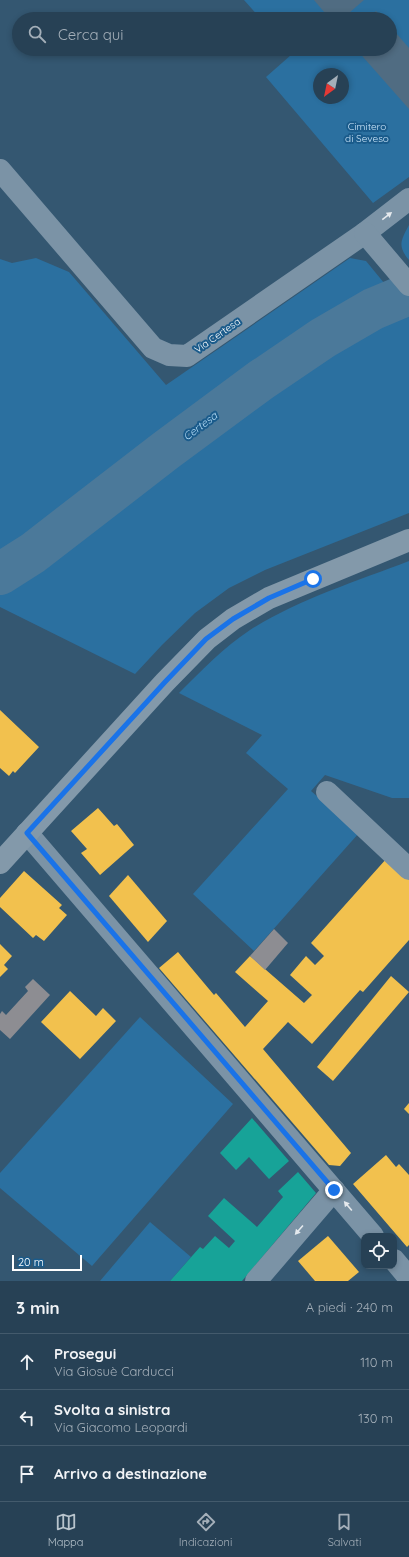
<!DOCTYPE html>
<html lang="it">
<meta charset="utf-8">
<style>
:root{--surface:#274155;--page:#2f485b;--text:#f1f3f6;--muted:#a4afb9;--line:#435a6c;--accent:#b8c4cd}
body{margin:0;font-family:Quicksand,sans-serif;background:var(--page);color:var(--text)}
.controls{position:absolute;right:12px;bottom:12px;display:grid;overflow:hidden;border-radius:8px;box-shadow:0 2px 6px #0003}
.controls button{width:36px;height:36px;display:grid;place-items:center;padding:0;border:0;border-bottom:1px solid var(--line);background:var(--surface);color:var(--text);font:20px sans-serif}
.compass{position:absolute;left:313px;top:68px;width:36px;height:36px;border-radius:50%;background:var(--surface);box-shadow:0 2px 6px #0003;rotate:213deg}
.scale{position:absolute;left:12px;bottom:10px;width:70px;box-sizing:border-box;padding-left:4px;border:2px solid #fff;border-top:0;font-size:11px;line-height:14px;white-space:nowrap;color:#fff;-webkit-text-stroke:3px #1a5b8b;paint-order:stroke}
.stop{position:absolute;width:12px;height:12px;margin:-9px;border:3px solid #1a73e8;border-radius:50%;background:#fff}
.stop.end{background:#1a73e8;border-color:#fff;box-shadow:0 1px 4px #0008}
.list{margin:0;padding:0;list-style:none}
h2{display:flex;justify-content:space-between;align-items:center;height:52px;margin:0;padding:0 16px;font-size:17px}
h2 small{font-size:13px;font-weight:400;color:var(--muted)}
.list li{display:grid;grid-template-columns:26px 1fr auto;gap:12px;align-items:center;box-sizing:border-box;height:56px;padding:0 16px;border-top:1px solid var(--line)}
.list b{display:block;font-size:15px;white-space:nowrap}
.list p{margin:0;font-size:13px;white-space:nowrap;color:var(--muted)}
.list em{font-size:13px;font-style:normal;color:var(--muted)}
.icon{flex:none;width:22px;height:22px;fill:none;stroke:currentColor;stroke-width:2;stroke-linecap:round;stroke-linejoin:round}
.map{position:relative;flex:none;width:409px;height:1281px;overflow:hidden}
.search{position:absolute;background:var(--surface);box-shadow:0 2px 6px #0003;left:12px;right:12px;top:12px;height:44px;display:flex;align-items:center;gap:10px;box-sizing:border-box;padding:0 14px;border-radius:22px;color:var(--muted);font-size:15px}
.sheet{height:220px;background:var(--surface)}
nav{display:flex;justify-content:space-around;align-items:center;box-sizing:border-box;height:56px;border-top:1px solid var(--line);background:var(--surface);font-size:11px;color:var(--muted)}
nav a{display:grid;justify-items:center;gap:2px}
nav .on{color:var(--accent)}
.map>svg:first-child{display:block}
.green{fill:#2b70a0;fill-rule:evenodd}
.homes{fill:#f2c14e}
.public{fill:#17a398}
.industry{fill:#8d8d92}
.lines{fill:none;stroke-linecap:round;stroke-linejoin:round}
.river{stroke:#4b799a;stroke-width:42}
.building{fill:#506c82}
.street{stroke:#7b93a6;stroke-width:22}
.secondary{stroke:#8399aa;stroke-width:22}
.oneway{fill:#e5e9ed}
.route{stroke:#1a73e8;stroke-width:5}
.labels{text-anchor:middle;stroke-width:4;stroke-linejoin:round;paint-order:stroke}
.park-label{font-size:10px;fill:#cbe6fa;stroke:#1a5b8b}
.street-label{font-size:10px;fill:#fff;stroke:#1a5b8b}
.water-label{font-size:11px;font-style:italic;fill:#b1d9f4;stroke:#1a5b8b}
</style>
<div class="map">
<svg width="409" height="1281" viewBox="0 0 409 1281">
<rect width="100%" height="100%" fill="#345771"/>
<!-- green -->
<g class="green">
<path d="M 244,0 L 409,0 L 409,177 L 373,203 L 266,77 L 291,55 L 286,49 L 390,49 L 390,19 L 261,19 ZM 319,74 L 343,74 L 343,98 L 319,98 Z"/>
<path d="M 409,225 L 409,260 C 397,246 401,240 409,225 Z"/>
<polygon points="36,258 69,272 166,385 350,258 366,261 389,289 344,310 263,366 58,518 0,557 0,259 12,263"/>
<path d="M 407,311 L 409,313 L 409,513 L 265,570 L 229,588 L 195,613 L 162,645 L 135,674 L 0,607 L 0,593 L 15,583 C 104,513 194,443 290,380 C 328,356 366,330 407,311 Z"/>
<path d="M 409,561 L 409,798 L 392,798 L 325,775 L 311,791 L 359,833 L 254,951 L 193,894 L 288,789 L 246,753 L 262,735 L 179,693 C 201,671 223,648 250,630 C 297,600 357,581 409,561 Z"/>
<polygon points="140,1017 233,1104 92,1266 0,1188 0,1173"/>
<polygon points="150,1222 191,1257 170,1281 100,1281"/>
</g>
<!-- homes -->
<g class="homes">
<polygon points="0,710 39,747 15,773 13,771 9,776 0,768"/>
<polygon points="98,808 114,826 117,824 134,845 100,875 81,853 87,849 71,831"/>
<polygon points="387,858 409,878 409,940 363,992 360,990 312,1044 288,1022 263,1049 351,1153 340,1166 329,1165 159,968 178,952 214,995 216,993 245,1027 268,1001 235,972 250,956 304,1003 312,995 290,975 306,956 315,965 324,956 311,943"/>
<polygon points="24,871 62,905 59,908 67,915 44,941 36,935 33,938 0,907 0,898"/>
<polygon points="128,875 167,921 148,942 109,896"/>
<polygon points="0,944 12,956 4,965 8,969 0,977"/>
<polygon points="391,976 409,992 333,1081 317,1067"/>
<polygon points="70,991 96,1016 103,1008 116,1021 80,1059 41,1022"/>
<polygon points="409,1103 409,1114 404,1109"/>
<polygon points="386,1155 396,1167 399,1164 409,1175 409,1245 407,1247 353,1184"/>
<polygon points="328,1236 359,1272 348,1281 315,1281 298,1261"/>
</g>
<!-- public -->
<g class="public">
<polygon points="252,1118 289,1161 269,1179 249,1157 236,1170 220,1153"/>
<polygon points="298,1172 316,1193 242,1281 170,1281 200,1247 203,1249 215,1236 229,1248 235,1241 208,1216 224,1198 257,1227 283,1197 278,1191"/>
</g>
<!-- industry -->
<g class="industry">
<polygon points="274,929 288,943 265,970 250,956"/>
<polygon points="33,979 50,995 10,1039 0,1030 0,1014 2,1011 6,1015 28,991 25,987"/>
</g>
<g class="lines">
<!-- river -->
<polyline class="river" points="0,574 33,553 165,451 261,380 323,338 373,309 409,294"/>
</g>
<!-- building -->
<g class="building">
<polygon points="314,0 364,0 342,19 330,19"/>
<polygon points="376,11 384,19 367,19"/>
<polygon points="390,26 409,48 409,109 356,49 390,49"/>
</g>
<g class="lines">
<!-- street -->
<g class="street">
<polyline points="0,170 153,348 169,355 187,356 365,233 409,199"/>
<polyline points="365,233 409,285"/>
<polyline points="327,792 409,869"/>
<polyline points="27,833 373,1236"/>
<polyline points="394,1260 409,1278"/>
<polyline points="256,1281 334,1190"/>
</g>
<!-- secondary -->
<polyline class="secondary" points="0,863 165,682 207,639 233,619 269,598 409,540"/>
</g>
<!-- one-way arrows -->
<defs><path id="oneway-solid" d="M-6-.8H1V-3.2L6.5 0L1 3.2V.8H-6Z"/></defs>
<g class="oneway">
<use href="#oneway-solid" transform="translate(387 216) rotate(-38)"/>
<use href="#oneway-solid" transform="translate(348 1206) rotate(-130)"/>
<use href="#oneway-solid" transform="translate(299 1230) rotate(131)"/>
</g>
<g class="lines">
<!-- route -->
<polyline class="route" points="313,579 269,598 233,619 206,639 165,682 27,833 334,1190"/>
</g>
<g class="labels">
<!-- park labels -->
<g class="park-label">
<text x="367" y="130">Cimitero<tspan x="367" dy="12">di Seveso</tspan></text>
</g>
<!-- street labels -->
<g class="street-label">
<text transform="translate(217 335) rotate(-35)" y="4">Via Certesa</text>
</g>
<!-- water labels -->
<g class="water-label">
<text transform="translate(200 426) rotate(-37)" y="4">Certesa</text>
</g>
</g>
</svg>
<div class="controls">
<button><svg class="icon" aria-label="locate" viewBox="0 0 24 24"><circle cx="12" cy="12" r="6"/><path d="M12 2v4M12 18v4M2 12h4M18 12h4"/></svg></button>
</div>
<svg class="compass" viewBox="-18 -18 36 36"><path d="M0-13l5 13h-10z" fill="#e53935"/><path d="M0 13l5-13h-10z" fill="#a4afb9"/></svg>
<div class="scale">20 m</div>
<div class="stop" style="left:313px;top:579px"></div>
<div class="stop end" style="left:334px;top:1190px"></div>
<div class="search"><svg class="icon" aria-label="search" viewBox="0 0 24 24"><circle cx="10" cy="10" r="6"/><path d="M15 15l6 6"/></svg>Cerca qui</div>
</div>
<section class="sheet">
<h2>3 min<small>A piedi · 240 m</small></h2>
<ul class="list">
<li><svg class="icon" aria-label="ahead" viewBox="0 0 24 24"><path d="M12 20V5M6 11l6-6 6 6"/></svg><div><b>Prosegui</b><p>Via Giosuè Carducci</p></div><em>110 m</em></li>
<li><svg class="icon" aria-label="left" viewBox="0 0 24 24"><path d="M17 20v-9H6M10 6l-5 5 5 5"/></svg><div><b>Svolta a sinistra</b><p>Via Giacomo Leopardi</p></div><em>130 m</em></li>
<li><svg class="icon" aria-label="arrive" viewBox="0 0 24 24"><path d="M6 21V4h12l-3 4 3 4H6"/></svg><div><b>Arrivo a destinazione</b></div></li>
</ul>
</section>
<nav>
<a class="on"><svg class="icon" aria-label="map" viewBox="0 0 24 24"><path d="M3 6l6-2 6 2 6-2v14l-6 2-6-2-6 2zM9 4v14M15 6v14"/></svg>Mappa</a>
<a><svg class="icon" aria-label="directions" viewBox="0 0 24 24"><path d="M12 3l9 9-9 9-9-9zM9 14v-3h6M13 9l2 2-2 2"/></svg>Indicazioni</a>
<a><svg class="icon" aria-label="saved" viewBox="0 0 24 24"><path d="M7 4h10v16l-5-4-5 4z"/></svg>Salvati</a>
</nav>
